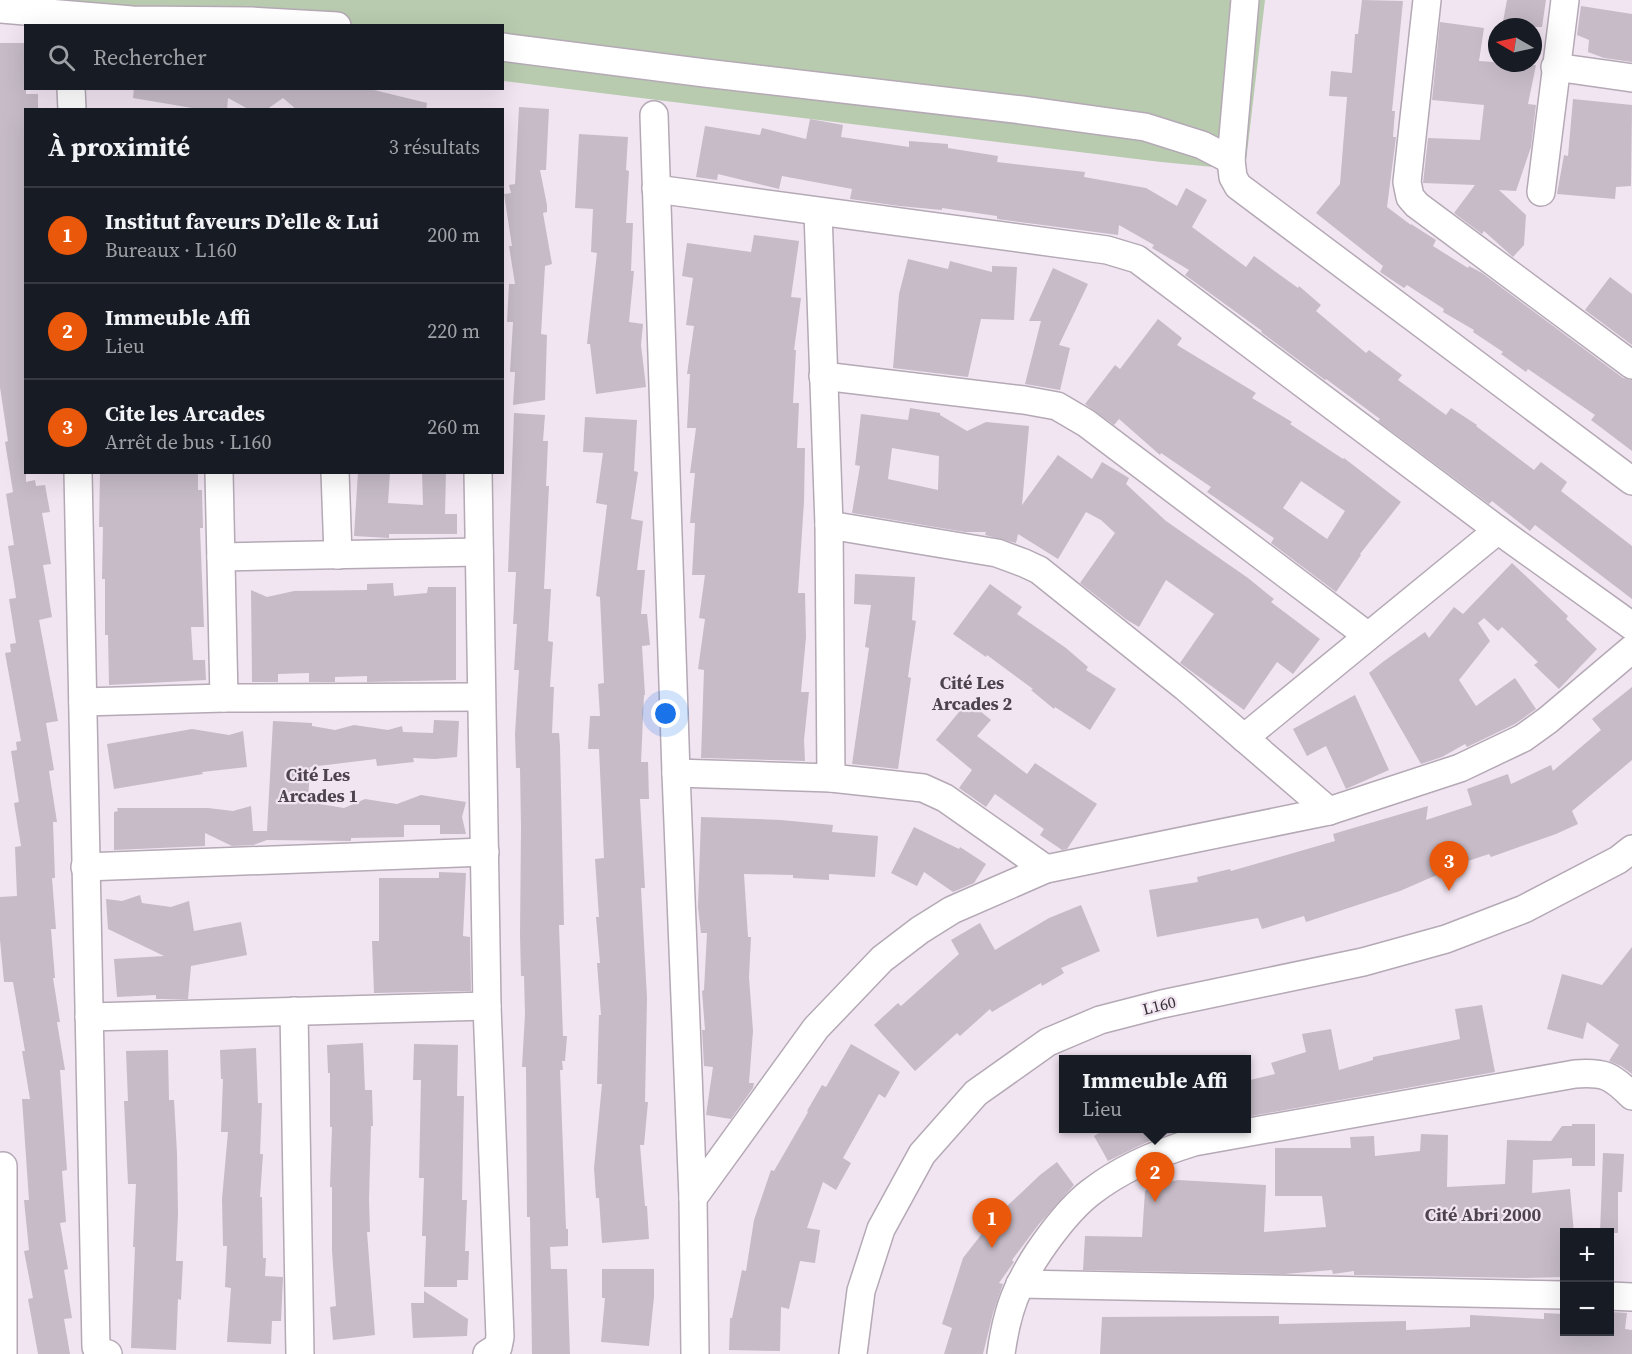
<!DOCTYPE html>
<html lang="fr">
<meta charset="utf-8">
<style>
:root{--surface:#171b24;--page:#242831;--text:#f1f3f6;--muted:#9ea1a6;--line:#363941;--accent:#ea580c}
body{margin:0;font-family:"Source Serif 4",serif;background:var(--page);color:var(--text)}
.controls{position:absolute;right:18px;bottom:18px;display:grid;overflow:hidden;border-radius:0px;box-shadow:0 6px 24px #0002}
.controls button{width:54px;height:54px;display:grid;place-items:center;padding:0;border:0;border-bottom:2px solid var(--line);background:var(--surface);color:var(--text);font:30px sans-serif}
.compass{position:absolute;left:1488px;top:18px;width:54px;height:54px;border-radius:50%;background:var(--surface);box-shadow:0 6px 24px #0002;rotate:279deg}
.you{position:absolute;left:666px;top:714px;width:21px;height:21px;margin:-15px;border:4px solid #fff;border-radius:50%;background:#1a73e8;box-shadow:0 0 0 9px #1a73e833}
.badge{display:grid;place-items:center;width:39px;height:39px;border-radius:50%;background:var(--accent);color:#fff;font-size:20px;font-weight:700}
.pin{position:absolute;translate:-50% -50px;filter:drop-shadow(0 2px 3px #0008)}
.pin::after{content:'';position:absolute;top:32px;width:21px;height:18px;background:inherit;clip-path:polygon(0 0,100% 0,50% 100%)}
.popup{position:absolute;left:1059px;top:1055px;width:192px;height:78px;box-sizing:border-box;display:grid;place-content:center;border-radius:0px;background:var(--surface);filter:drop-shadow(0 2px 4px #0005);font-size:20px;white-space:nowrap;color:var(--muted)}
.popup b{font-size:22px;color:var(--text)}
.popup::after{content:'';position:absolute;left:50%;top:100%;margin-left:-12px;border:12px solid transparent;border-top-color:var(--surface)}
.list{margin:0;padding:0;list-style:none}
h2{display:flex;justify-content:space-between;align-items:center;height:78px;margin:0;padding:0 24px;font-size:26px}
h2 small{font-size:20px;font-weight:400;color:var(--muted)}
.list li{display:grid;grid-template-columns:39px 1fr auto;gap:18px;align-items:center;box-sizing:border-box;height:96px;padding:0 24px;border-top:2px solid var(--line)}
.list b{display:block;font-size:22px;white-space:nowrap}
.list p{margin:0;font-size:20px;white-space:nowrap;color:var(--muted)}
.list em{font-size:20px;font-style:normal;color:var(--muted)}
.icon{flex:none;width:33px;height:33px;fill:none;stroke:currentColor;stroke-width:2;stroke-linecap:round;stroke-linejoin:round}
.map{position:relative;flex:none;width:1632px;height:1354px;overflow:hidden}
.search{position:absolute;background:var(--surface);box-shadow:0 6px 24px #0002;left:24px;top:24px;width:480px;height:66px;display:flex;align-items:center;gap:15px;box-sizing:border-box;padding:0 21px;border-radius:0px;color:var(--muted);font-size:22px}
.panel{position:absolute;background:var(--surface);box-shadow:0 6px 24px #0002;left:24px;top:108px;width:480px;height:366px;border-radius:0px}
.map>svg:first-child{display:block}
.green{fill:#b8cbaf}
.building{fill:#c6bbc7;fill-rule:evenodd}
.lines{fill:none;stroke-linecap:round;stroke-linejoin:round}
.minor-casing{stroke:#b4a9b5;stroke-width:30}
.minor{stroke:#fff;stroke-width:27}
.labels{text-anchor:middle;stroke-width:4.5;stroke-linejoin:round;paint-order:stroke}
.street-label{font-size:16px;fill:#353136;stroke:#f1e5f2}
.neighbourhood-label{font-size:18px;font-weight:bold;fill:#4d434e;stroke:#f1e5f2}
</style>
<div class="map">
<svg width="1632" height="1354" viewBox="0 0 1632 1354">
<rect width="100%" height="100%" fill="#f1e5f2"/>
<!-- green -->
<polygon class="green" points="0,0 1265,0 1245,170 1161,162 503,81 502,26 57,26"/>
<!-- building -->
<g class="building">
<polygon points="1362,0 1403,1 1392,111 1395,111 1393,137 1396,137 1387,207 1411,225 1411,224 1436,240 1433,246 1468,268 1469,266 1482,273 1623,378 1632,380 1632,451 1591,420 1595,415 1528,369 1526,372 1501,354 1503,352 1473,332 1474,330 1443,312 1444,309 1407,285 1404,288 1380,272 1383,266 1316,213 1340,184 1347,97 1329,96 1331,71 1352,73 1355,34 1358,34"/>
<polygon points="1507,0 1546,0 1542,27 1502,27"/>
<polygon points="1581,6 1632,14 1632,62 1604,58 1588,52 1589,40 1577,35"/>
<polygon points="1440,22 1484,28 1479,61 1536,65 1528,104 1536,105 1531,147 1516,191 1499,190 1526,215 1524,245 1513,257 1484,231 1482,234 1454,213 1475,185 1423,183 1428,138 1480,140 1484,105 1432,100"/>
<polygon points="0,43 26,43 26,94 38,94 38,110 26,110 26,482 35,480 36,486 45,485 50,512 42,513 51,564 43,565 52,617 39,620 58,721 46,723 54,770 49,771 57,822 53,822 55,878 52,878 56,929 51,929 55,978 53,978 60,1022 57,1022 65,1070 60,1070 67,1170 62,1171 66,1222 60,1223 68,1269 64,1270 72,1318 64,1319 70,1354 38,1354 28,1299 33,1298 24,1251 29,1250 24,1200 29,1200 22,1099 30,1099 22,1051 25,1051 13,982 4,982 0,940 0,897 17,896 15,847 21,846 14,803 19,802 11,751 17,750 16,742 21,741 5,653 11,652 10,644 16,643 9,599 16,598 15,590 8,546 14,545 6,494 13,492 5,442 8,441 0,387"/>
<polygon points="134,88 366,88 427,103 426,110 297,110 283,98 266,110 250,110 228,98 227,110 204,110 133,98"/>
<polygon points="1573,99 1632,105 1631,186 1616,187 1615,199 1557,194 1564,155 1568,156"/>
<polygon points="519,107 549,109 546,170 540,170 547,205 547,212 543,213 552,264 545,266 541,334 547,335 545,400 513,405 515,372 510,372 513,322 507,322 509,284 515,284 509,246 512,246 504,194 511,193 509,185 515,184"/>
<polygon points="810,119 843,125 841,137 909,147 909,141 948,144 948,148 998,156 997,162 1085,172 1084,177 1146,188 1177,206 1186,188 1207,200 1192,227 1246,267 1254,256 1298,288 1299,286 1321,305 1316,311 1366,353 1369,350 1402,375 1398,380 1446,415 1451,408 1477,425 1476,426 1534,470 1541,462 1567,482 1561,491 1632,546 1632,599 1535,525 1530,531 1492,501 1489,504 1378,421 1380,419 1326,379 1325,380 1261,332 1262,331 1185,275 1189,270 1152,248 1154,245 1119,225 1118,235 997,219 997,216 942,208 942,210 899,206 850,199 852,189 782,176 779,189 718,174 717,180 696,177 705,126 760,135 762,128 806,139"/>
<polygon points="579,134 628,137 626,170 629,171 626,223 633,223 631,271 634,271 629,322 643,324 641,345 646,387 596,394 590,344 587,344 597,253 591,252 593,209 575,208"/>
<polygon points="754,235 799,241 791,297 801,298 794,350 796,350 793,403 799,403 797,448 805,448 804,502 798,593 805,593 806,637 801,692 809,692 804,740 805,761 701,758 704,670 698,669 705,619 699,618 705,575 692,575 695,523 690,523 695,473 690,473 696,428 687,428 690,374 687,374 694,326 686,325 693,278 682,276 687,243 751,252"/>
<polygon points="908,259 948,269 950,261 992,272 992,266 1017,267 1014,320 981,319 968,377 893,368 899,294"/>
<polygon points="1053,268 1088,284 1059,345 1070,348 1060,390 1025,384 1041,321 1029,321"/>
<polygon points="1610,277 1632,294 1632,345 1585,310"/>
<path d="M 1158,319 L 1182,338 L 1177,345 L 1256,393 L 1252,398 L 1292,422 L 1290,424 L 1343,459 L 1344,458 L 1401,502 L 1360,554 L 1361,555 L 1336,592 L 1271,543 L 1274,538 L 1207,492 L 1211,487 L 1161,453 L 1160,455 L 1119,419 L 1114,425 L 1085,404 L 1115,365 L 1120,369 ZM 1301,481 L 1345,511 L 1327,539 L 1283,508 Z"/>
<path d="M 910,408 L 940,413 L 940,415 L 967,431 L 986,422 L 1029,426 L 1022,505 L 1058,455 L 1092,479 L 1102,462 L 1129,478 L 1126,484 L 1166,521 L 1248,578 L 1274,599 L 1271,602 L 1320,639 L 1293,674 L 1277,662 L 1244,710 L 1180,663 L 1214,614 L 1166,580 L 1139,627 L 1127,620 L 1080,583 L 1115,533 L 1101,520 L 1086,512 L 1058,559 L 1018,534 L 1016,543 L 985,535 L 986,532 L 965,532 L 852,513 L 860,466 L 855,465 L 861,414 L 908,420 ZM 892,448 L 939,456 L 938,490 L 888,479 Z"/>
<polygon points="514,413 545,415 543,441 548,441 546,486 549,486 544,589 551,589 548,641 553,642 550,687 554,687 552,733 559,733 560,746 564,925 559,925 563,1036 567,1036 565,1061 562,1061 563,1070 560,1070 566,1229 568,1229 568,1246 550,1247 551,1269 567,1269 570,1354 532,1354 530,1217 527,1217 526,1067 522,1067 525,1014 524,976 521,976 520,935 521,827 520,768 516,768 515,734 519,670 514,670 517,624 513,624 516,572 508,572"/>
<polygon points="585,417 637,420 634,471 638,472 631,519 643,521 637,570 645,570 641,614 647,614 650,645 642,646 645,695 644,695 641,762 648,762 649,799 640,799 645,888 641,888 647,998 645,1102 648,1102 644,1145 640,1145 645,1206 647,1206 649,1239 602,1243 599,1198 596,1198 594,1168 602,1084 597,1084 599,1015 601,1015 597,963 600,963 596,917 599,917 595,859 604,858 599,749 588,749 590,716 600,716 598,684 604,683 600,597 596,596 607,505 596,503 603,453 583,452"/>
<polygon points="100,472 198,472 198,490 202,490 203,528 200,528 204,627 191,627 193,660 205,660 206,680 109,685 108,635 105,635 105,579 102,579 103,527 99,527"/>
<polygon points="358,472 390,472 388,503 423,505 422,472 446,472 445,514 457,514 457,534 389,534 389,538 354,536"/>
<polygon points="1512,563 1568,616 1566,619 1597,649 1559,689 1534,665 1538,662 1502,627 1498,631 1484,618 1478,623 1490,641 1459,680 1476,706 1515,678 1536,709 1515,724 1467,747 1465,744 1442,757 1421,764 1369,673 1384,661 1425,632 1429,638 1454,607 1463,614"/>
<polygon points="855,574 915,577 912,620 916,621 908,677 911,678 898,769 852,764 869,648 865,647 871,605 854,604"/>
<polygon points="393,583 394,596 427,593 428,587 456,587 456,680 367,682 367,676 335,677 335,682 309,682 309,673 278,674 278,682 252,682 251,590 267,597 294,591 367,590 367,584"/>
<polygon points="990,584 1022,607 1017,614 1066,648 1088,667 1086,670 1116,689 1090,730 1055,707 1054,709 1031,690 1033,689 987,655 986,657 953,634"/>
<polygon points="1632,687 1632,760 1572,811 1578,824 1556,834 1491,857 1489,854 1438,871 1439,874 1400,891 1306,922 1304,916 1262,929 1258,918 1157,937 1149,890 1198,882 1197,877 1230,869 1231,871 1335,841 1333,834 1428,806 1426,820 1472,805 1467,789 1508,774 1511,784 1551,765 1553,771 1601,730 1592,719"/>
<polygon points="1355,695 1389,770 1346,789 1326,746 1307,756 1293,729"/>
<polygon points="968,701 991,720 977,736 1027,774 1035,763 1097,804 1067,849 1062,850 1040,835 1044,829 995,794 986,807 959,788 972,770 936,740"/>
<polygon points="434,720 459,721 457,757 435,759 413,758 414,762 377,766 376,759 310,767 308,802 344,808 365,799 397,804 421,795 466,802 462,817 466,834 440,834 440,825 404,825 404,837 351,838 351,841 267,840 253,845 232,846 205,833 205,846 114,850 114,812 118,811 117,808 208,808 233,811 251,806 253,831 267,831 273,721 312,723 312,726 335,730 354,725 388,730 402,726 403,732 433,733"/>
<polygon points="192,729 229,735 243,731 247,767 202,772 203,774 114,789 107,744"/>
<polygon points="701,817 781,820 833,825 832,832 878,836 875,877 829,874 829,880 793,878 793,875 744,874 748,937 751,937 749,977 753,1031 749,1083 754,1083 753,1088 731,1119 706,1115 713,1067 704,1066 702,1030 705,1030 702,991 704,990 707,933 701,933 698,907"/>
<polygon points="914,827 959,849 960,847 986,864 974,883 953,892 924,872 917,886 891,873"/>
<polygon points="439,872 466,873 463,936 470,937 471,991 374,993 372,941 379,941 379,878 439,878"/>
<polygon points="140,895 142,903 171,907 189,901 194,931 241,922 247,955 191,966 188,999 156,999 156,995 117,997 114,959 164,956 108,929 106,899 122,901"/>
<polygon points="1081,905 1100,951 1061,968 1064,973 1042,986 1041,983 992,1012 990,1009 960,1036 957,1033 915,1071 874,1025 898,1003 901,1006 959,954 951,940 980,923 995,950 1049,918"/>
<polygon points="1632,947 1632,1074 1621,1066 1609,1061 1619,1045 1587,1022 1583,1039 1547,1029 1562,974 1602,985"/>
<polygon points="1482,1005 1495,1072 1246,1117 1246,1081 1275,1074 1271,1063 1306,1052 1302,1034 1331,1029 1339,1070 1373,1060 1373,1057 1460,1039 1455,1009"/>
<polygon points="363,1043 365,1090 372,1090 373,1126 371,1126 369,1200 370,1232 367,1232 375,1335 333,1340 330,1307 336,1306 332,1251 332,1187 330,1187 332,1127 330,1127 330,1073 328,1073 327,1045"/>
<polygon points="414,1044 458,1045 457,1096 464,1096 462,1200 467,1200 465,1251 469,1251 468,1280 457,1280 457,1287 424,1287 426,1236 422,1236 424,1178 419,1178 421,1080 413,1080"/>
<polygon points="851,1044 900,1072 885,1098 879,1094 843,1158 851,1163 836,1190 823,1182 807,1228 820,1230 815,1263 800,1261 789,1309 781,1307 780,1351 729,1350 730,1318 732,1318 742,1270 746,1271 754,1220 771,1170 774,1171 808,1112 807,1111 822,1085 826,1087"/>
<polygon points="256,1048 258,1103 262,1103 260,1154 263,1154 260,1197 262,1197 263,1258 266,1258 265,1276 283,1277 281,1321 272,1321 271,1344 227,1342 231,1288 225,1287 227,1246 223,1246 222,1199 228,1132 221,1132 223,1079 221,1079 220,1050"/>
<polygon points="168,1050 169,1100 174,1100 177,1153 178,1214 176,1261 183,1261 181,1300 178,1299 176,1350 131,1348 135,1247 133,1247 136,1184 128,1184 124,1101 128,1101 126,1051"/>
<polygon points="1572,1124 1595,1124 1595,1166 1572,1166 1572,1158 1533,1160 1532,1193 1570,1189 1574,1233 1564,1233 1564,1277 1525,1278 1354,1275 1354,1271 1333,1274 1332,1270 1285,1274 1083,1270 1085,1236 1142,1237 1145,1191 1150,1186 1178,1180 1266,1185 1264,1232 1326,1227 1322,1196 1275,1196 1275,1148 1351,1148 1350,1137 1374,1136 1375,1156 1420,1151 1421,1134 1448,1135 1447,1187 1505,1184 1507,1140 1551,1141 1562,1126 1572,1126"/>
<polygon points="1108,1128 1185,1128 1147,1142 1108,1161 1094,1136"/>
<polygon points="1603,1153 1624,1154 1622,1192 1618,1192 1618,1233 1600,1233"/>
<polygon points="1057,1162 1074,1185 1039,1224 1012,1260 1014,1262 999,1283 1003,1284 993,1313 983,1354 944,1354 952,1328 942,1324 963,1258 1002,1208 1004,1209 1040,1175"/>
<polygon points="602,1269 654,1269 654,1297 649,1346 601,1342 605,1298 602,1298"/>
<polygon points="424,1291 468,1319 467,1336 413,1338 411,1303 424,1303"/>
<polygon points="1612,1312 1627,1313 1625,1329 1632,1330 1632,1354 1100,1354 1102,1317 1279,1316 1279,1324 1406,1321 1406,1330 1470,1327 1470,1315 1544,1319 1544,1313 1564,1314 1564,1332 1610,1332"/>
</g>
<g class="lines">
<!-- minor casing -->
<g class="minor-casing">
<g id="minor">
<polyline points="1245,0 1231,160 1233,177 1238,186 1632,481"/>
<polyline points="1427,0 1407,182 1410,197 1417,205 1632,365"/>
<polyline points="0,9 132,20 251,21 337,26"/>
<polyline points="502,47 705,73 1022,110 1145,127 1202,145 1231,160"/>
<polyline points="1555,67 1632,78"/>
<polyline points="71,88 72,110"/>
<polyline points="654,115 676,773 693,1198 695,1354"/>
<polyline points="656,189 1107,250 1137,259 1498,530 1632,626"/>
<polyline points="1541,192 1565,0"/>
<polyline points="818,212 829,525 831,778"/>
<polyline points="823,376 1024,400 1057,406 1086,423 1368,636"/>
<polyline points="78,472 96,1347 98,1351 108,1354"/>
<polyline points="219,472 224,698"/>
<polyline points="335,472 338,555"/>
<polyline points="478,472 487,1006 500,1337 498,1347 487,1354"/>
<polyline points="829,525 997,553 1024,563 1039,570 1185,687 1329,811"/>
<polyline points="221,557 479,552"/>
<polyline points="83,702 224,698 481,697"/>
<polyline points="1244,738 1498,530"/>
<polyline points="676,773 831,778 923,788 945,798 1046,869"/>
<polyline points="85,867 485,852"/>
<polyline points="294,1011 300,1354"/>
<polyline points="89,1017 487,1006"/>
<polyline points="3,1166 3,1354"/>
<polyline points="693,1198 816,1028 882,959 920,930 952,910 1046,869 1329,811 1460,768 1523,738 1548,720 1632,649"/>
<polyline points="1020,1284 1564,1295"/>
<polyline points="1610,1296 1632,1297"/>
<polyline points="853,1354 861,1291 881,1229 922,1154 976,1093 1048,1042 1100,1020 1162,1004 1363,962 1446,939 1524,909 1618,860 1632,849"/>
<path d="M 1001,1354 C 1004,1331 1010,1304 1021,1283 C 1034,1255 1066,1211 1091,1192 C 1122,1168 1158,1153 1194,1142 L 1575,1074 C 1604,1072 1611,1075 1632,1096"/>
</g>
</g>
<!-- minor -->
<use href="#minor" class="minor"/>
</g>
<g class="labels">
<!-- street labels -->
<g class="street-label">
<text transform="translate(1159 1005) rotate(-14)" y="6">L160</text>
</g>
<!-- neighbourhood labels -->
<g class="neighbourhood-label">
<text x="972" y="689">Cité Les<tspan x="972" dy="21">Arcades 2</tspan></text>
<text x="318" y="781">Cité Les<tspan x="318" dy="21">Arcades 1</tspan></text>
<text x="1483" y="1221">Cité Abri 2000</text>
</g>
</g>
</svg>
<div class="controls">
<button>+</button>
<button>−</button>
</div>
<svg class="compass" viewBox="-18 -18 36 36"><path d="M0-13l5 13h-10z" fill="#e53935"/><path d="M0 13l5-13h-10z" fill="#9ea1a6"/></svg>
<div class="you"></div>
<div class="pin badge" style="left:992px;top:1248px">1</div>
<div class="pin badge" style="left:1155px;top:1202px">2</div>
<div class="popup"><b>Immeuble Affi</b>Lieu</div>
<div class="pin badge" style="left:1449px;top:891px">3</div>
<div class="search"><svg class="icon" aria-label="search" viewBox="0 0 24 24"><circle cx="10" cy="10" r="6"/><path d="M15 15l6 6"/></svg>Rechercher</div>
<section class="panel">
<h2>À proximité<small>3 résultats</small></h2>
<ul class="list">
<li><span class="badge">1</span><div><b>Institut faveurs D’elle &amp; Lui</b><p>Bureaux · L160</p></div><em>200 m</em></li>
<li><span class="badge">2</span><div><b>Immeuble Affi</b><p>Lieu</p></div><em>220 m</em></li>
<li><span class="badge">3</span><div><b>Cite les Arcades</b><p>Arrêt de bus · L160</p></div><em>260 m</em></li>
</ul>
</section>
</div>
